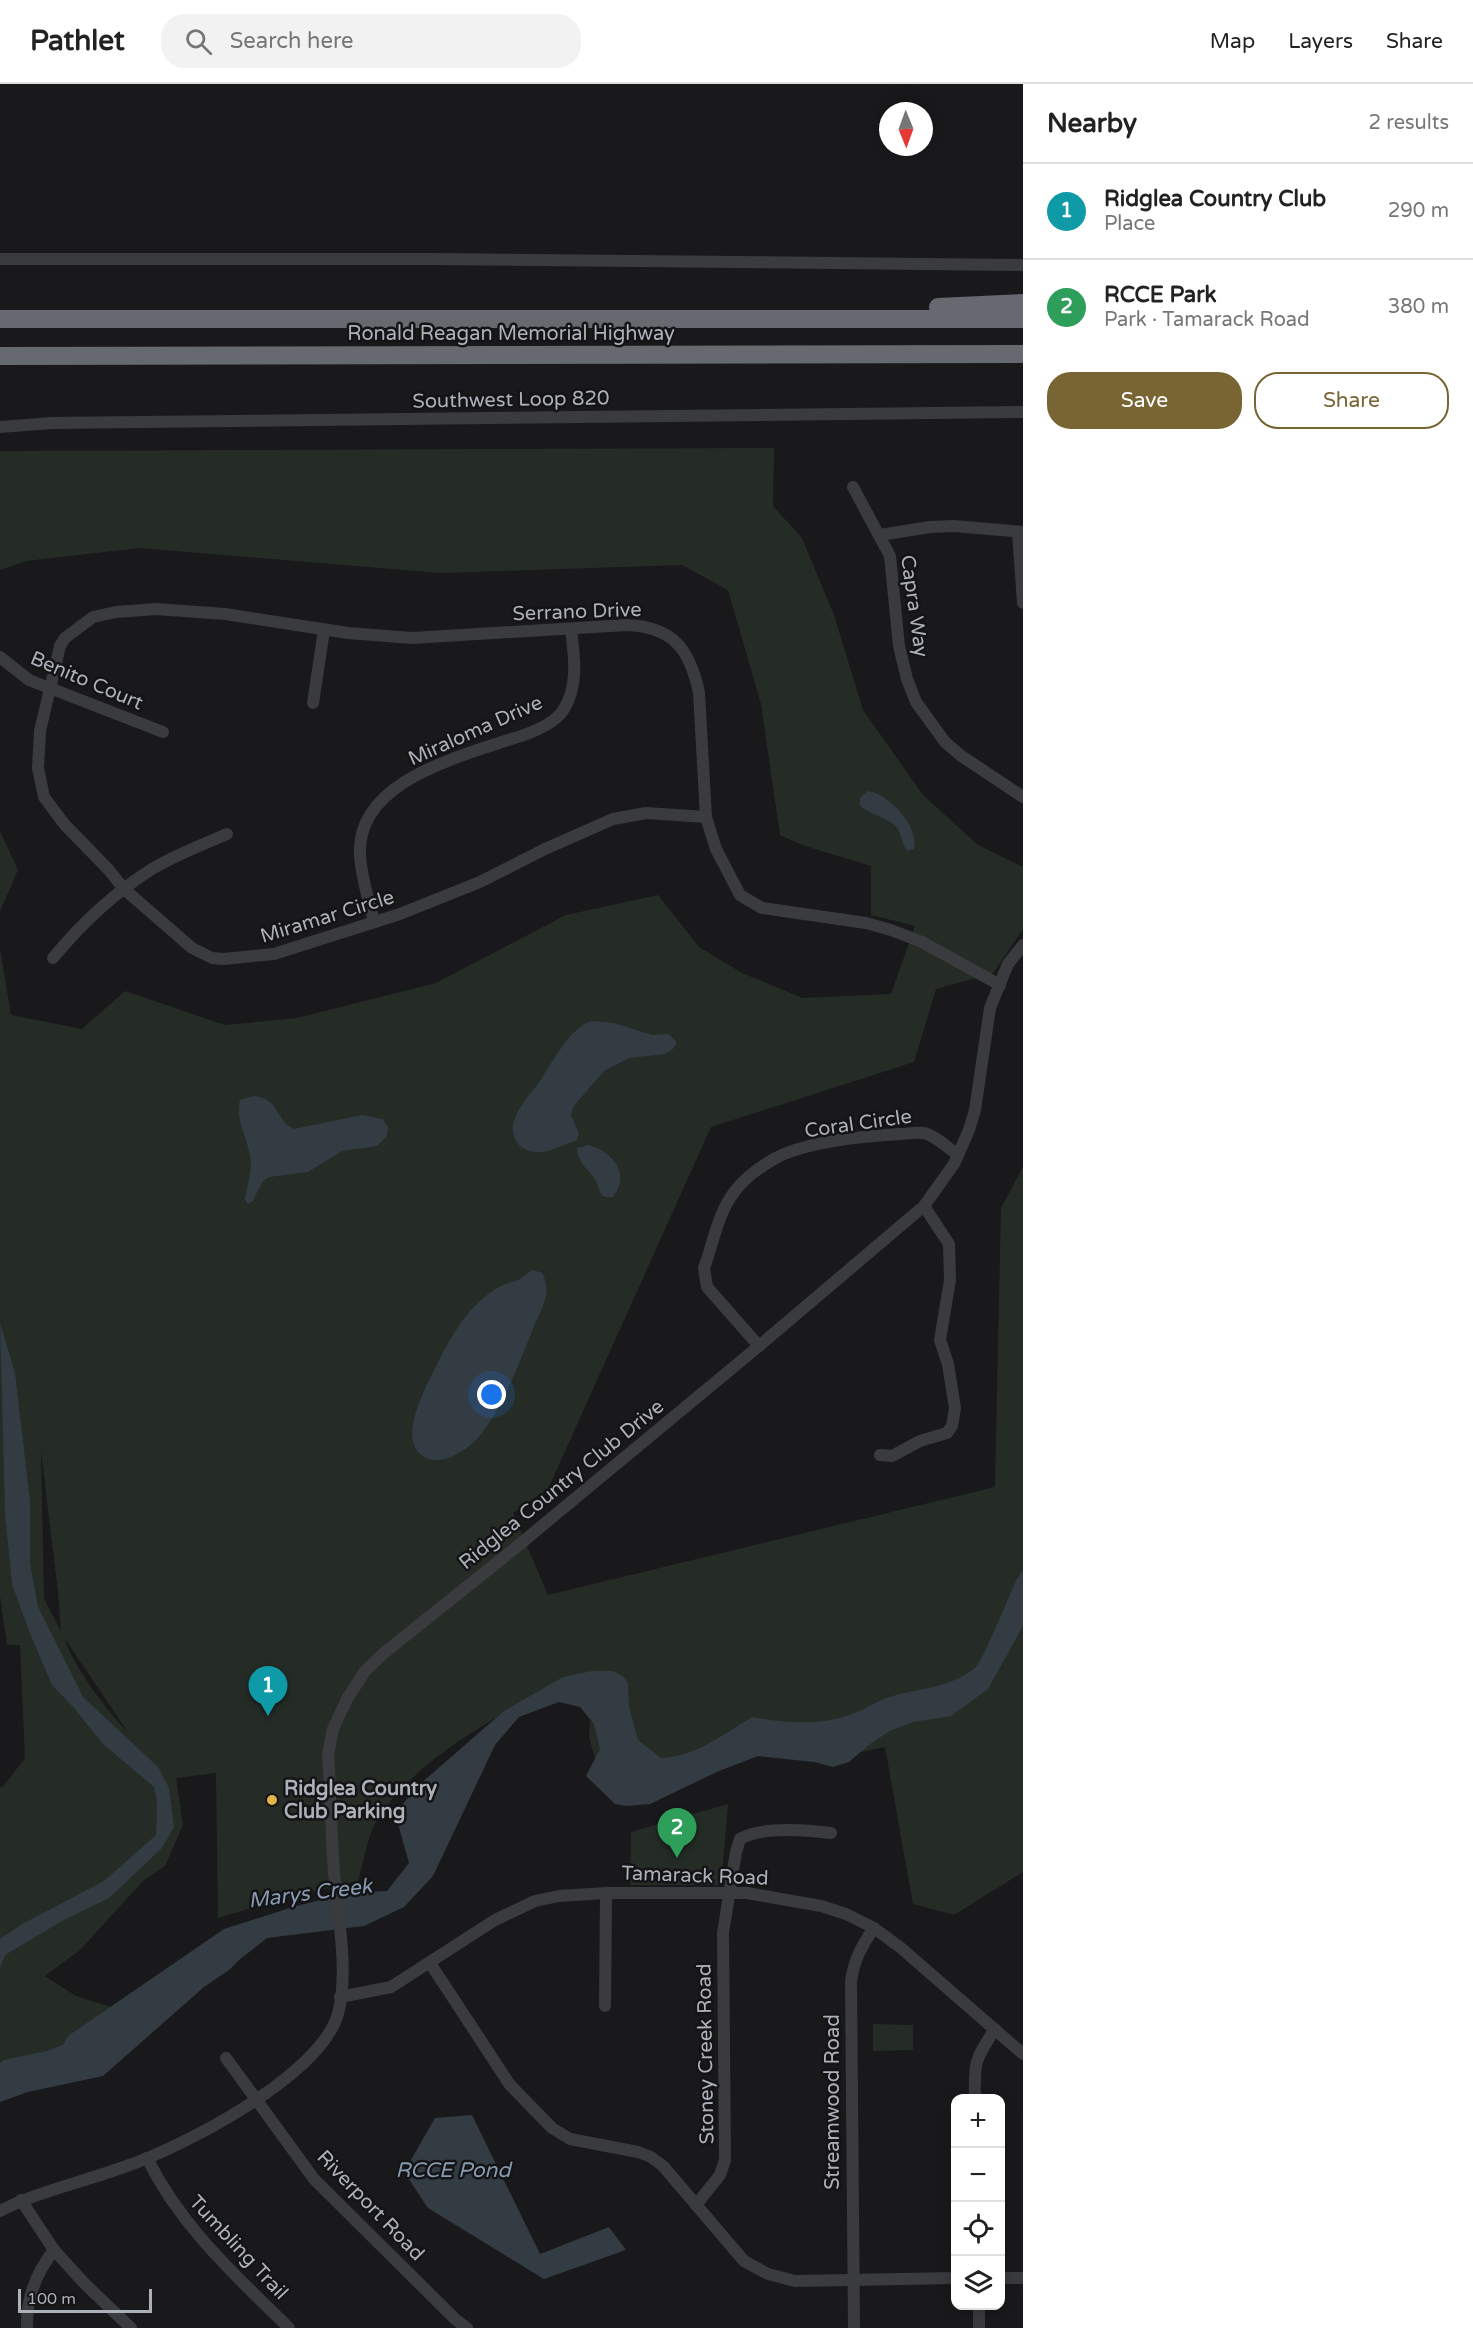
<!DOCTYPE html>
<meta charset="utf-8">
<style>
:root{--surface:#fff;--page:#f2f2f2;--text:#222;--muted:#767676;--line:#e0e0e0;--accent:#796434}
body{margin:0;font-family:"Varela Round",sans-serif;background:var(--page);color:var(--text)}
.controls{position:absolute;right:18px;bottom:18px;display:grid;overflow:hidden;border-radius:12px;box-shadow:0 3px 15px #0003}
.controls button{width:54px;height:54px;display:grid;place-items:center;padding:0;border:0;border-bottom:2px solid var(--line);background:var(--surface);color:var(--text);font:30px sans-serif}
.compass{position:absolute;left:879px;top:18px;width:54px;height:54px;border-radius:50%;background:var(--surface);box-shadow:0 3px 15px #0003;rotate:179deg}
.scale{position:absolute;left:18px;bottom:15px;width:134px;box-sizing:border-box;padding-left:6px;border:3px solid #acb0b9;border-top:0;font-size:16px;line-height:21px;white-space:nowrap;color:#acb0b9;-webkit-text-stroke:4px #141416;paint-order:stroke}
.you{position:absolute;left:492px;top:1311px;width:21px;height:21px;margin:-15px;border:4px solid #fff;border-radius:50%;background:#1a73e8;box-shadow:0 0 0 9px #1a73e833}
.badge{display:grid;place-items:center;width:39px;height:39px;border-radius:50%;background:var(--accent);color:#fff;font-size:20px;font-weight:700}
.pin{position:absolute;translate:-50% -50px;filter:drop-shadow(0 2px 3px #0008)}
.pin::after{content:'';position:absolute;top:32px;width:21px;height:18px;background:inherit;clip-path:polygon(0 0,100% 0,50% 100%)}
.list{margin:0;padding:0;list-style:none}
h2{display:flex;justify-content:space-between;align-items:center;height:78px;margin:0;padding:0 24px;font-size:26px}
h2 small{font-size:20px;font-weight:400;color:var(--muted)}
.list li{display:grid;grid-template-columns:39px 1fr auto;gap:18px;align-items:center;box-sizing:border-box;height:96px;padding:0 24px;border-top:2px solid var(--line)}
.list b{display:block;font-size:22px;white-space:nowrap}
.list p{margin:0;font-size:20px;white-space:nowrap;color:var(--muted)}
.list em{font-size:20px;font-style:normal;color:var(--muted)}
.actions{display:flex;gap:12px;padding:18px 24px}
.actions a{flex:1;padding:14px 0;border:2px solid var(--accent);border-radius:24px;text-align:center;font-size:21px;color:var(--accent)}
.actions .main{background:var(--accent);color:#fff}
.icon{flex:none;width:33px;height:33px;fill:none;stroke:currentColor;stroke-width:2;stroke-linecap:round;stroke-linejoin:round}
.map{position:relative;flex:none;width:1023px;height:2244px;overflow:hidden}
header{display:flex;align-items:center;gap:36px;box-sizing:border-box;height:84px;padding:0 30px;background:var(--surface);border-bottom:2px solid var(--line)}
header strong{font-size:28px}
nav{display:flex;gap:33px;margin-inline-start:auto;font-size:21px}
.search{width:420px;height:54px;background:var(--page);display:flex;align-items:center;gap:15px;box-sizing:border-box;padding:0 21px;border-radius:24px;color:var(--muted);font-size:22px}
main{display:flex}
aside{flex:1;background:var(--surface)}
.map>svg:first-child{display:block}
.green{fill:#252c26;fill-rule:evenodd}
.water{fill:#333b43}
.lines{fill:none;stroke-linecap:round;stroke-linejoin:round}
.minor{stroke:#3a3b3f;stroke-width:12}
.highway{stroke:#676970;stroke-width:18}
.poi-dot{fill:#e3b549;stroke:#141416;stroke-width:2}
.labels{text-anchor:middle;stroke-width:5;stroke-linejoin:round;paint-order:stroke}
.street-label{font-size:20px;fill:#acb0b9;stroke:#141416}
.poi-label{font-size:20px;font-weight:bold;fill:#acb0b9;stroke:#141416;text-anchor:start}
.water-label{font-size:21px;font-style:italic;fill:#879cb1;stroke:#141416}
</style>
<header>
<strong>Pathlet</strong>
<div class="search"><svg class="icon" aria-label="search" viewBox="0 0 24 24"><circle cx="10" cy="10" r="6"/><path d="M15 15l6 6"/></svg>Search here</div>
<nav><a>Map</a><a>Layers</a><a>Share</a></nav>
</header>
<main>
<div class="map">
<svg width="1023" height="2244" viewBox="0 0 1023 2244">
<rect width="100%" height="100%" fill="#19191b"/>
<!-- green -->
<g class="green">
<path d="M 774,364 L 773,422 L 802,454 L 834,531 L 863,626 L 923,711 L 978,761 L 1023,783 L 1023,845 L 993,889 L 936,905 L 914,978 L 711,1043 L 548,1405 L 513,1429 L 548,1511 L 995,1403 L 1001,1124 L 1023,1083 L 1023,1788 L 954,1831 L 913,1820 L 885,1663 L 814,1678 L 806,1669 L 690,1673 L 600,1690 L 589,1654 L 591,1627 L 541,1606 C 484,1642 414,1677 377,1736 C 368,1750 363,1780 358,1797 L 285,1814 L 218,1834 L 216,1689 L 176,1694 L 183,1741 L 165,1782 L 144,1796 L 80,1866 L 45,1892 L 76,1912 L 111,1923 L 103,1927 L 98,1948 L 0,1986 L 0,1703 L 3,1703 L 25,1674 L 20,1561 L 7,1561 L 0,1512 L 0,865 L 11,931 L 82,945 L 125,907 L 225,941 L 297,934 L 436,899 L 566,831 L 658,811 L 699,863 L 742,889 L 803,914 L 891,910 L 915,842 L 871,831 L 871,782 L 802,761 L 780,751 L 761,620 L 728,506 L 682,481 L 441,489 L 140,464 L 26,477 L 0,486 L 0,367 ZM 41,1367 L 58,1508 L 61,1547 L 44,1515 ZM 65,1555 L 127,1647 C 109,1630 70,1577 65,1555 Z"/>
<polygon points="0,747 18,786 0,827"/>
<polygon points="728,1720 721,1801 630,1801 631,1748"/>
<polygon points="873,1940 913,1941 913,1966 873,1967"/>
</g>
<!-- water -->
<g class="water">
<path d="M 868,707 C 890,711 919,742 914,765 L 907,767 C 902,760 902,751 897,744 C 891,735 871,731 860,722 L 860,714 Z"/>
<path d="M 590,937 L 614,939 L 652,951 L 669,950 L 677,959 L 672,966 L 665,970 L 629,974 L 604,987 L 573,1023 L 571,1031 L 579,1050 L 576,1057 C 565,1060 552,1067 541,1068 C 534,1069 524,1066 519,1061 C 500,1040 529,1013 540,997 C 554,976 567,948 590,937 Z"/>
<path d="M 254,1012 C 281,1015 275,1037 294,1045 L 362,1031 L 383,1035 L 388,1044 L 387,1052 L 377,1062 L 342,1067 L 308,1088 L 269,1093 L 263,1097 L 252,1118 L 248,1120 L 245,1115 C 247,1101 253,1087 250,1072 C 247,1052 235,1037 240,1016 Z"/>
<path d="M 589,1061 C 613,1068 631,1090 613,1113 C 610,1113 606,1114 603,1112 C 599,1109 598,1099 594,1094 C 587,1084 577,1077 577,1064 Z"/>
<path d="M 533,1186 L 542,1189 C 546,1196 547,1203 546,1211 C 544,1223 537,1234 533,1245 C 518,1280 498,1341 467,1364 C 457,1371 442,1379 429,1375 C 392,1362 426,1304 436,1282 C 452,1251 469,1219 501,1202 C 507,1199 513,1198 518,1196 C 524,1194 527,1188 533,1186 Z"/>
<polygon points="0,1239 15,1289 30,1417 30,1479 38,1523 83,1613 158,1683 169,1704 174,1743 162,1764 109,1814 62,1837 5,1871 0,1883 0,1855 24,1839 104,1797 156,1751 157,1718 154,1703 103,1660 75,1625 52,1601 29,1547 12,1500 5,1430"/>
<path d="M 1023,1486 L 1023,1542 L 988,1605 L 951,1632 L 913,1638 L 890,1647 L 870,1660 L 849,1678 L 833,1683 L 814,1678 L 758,1672 L 719,1687 L 650,1720 L 626,1722 L 615,1720 L 586,1692 L 600,1665 L 594,1640 L 580,1623 L 559,1618 L 519,1633 L 495,1661 L 433,1792 L 404,1823 L 364,1842 L 267,1854 L 239,1876 L 229,1886 L 204,1903 L 103,1992 L 28,2008 L 0,2018 L 0,1979 L 4,1976 L 47,1967 L 63,1961 L 68,1952 L 224,1845 L 296,1822 L 349,1809 L 387,1807 L 409,1779 L 395,1729 L 419,1701 L 504,1627 L 563,1593 L 592,1587 L 613,1587 L 624,1593 L 628,1599 L 629,1622 L 638,1656 L 661,1674 C 697,1672 722,1651 752,1633 C 788,1640 825,1642 860,1627 C 872,1621 881,1615 893,1612 C 921,1604 952,1603 975,1584 C 983,1577 1009,1512 1016,1497 Z"/>
<polygon points="472,2031 540,2170 609,2143 626,2166 544,2195 428,2124 404,2088 435,2034"/>
</g>
<g class="lines">
<!-- minor -->
<g class="minor">
<polyline points="0,175 432,175 1023,181"/>
<polyline points="0,343 52,339 1023,328"/>
<polyline points="853,403 890,472 899,562 907,595 916,618 945,658 960,671 1023,713"/>
<polyline points="1018,448 1023,519"/>
<polyline points="880,451 930,443 954,442 1023,448"/>
<polyline points="0,573 29,596 163,648"/>
<polyline points="313,619 324,546"/>
<path d="M 706,733 L 646,729 L 613,735 L 545,765 L 480,798 L 400,830 L 274,870 L 224,875 L 212,874 L 192,864 L 124,805 L 108,785 L 65,741 L 44,713 L 38,684 L 40,647 L 60,562 L 65,554 L 93,533 L 116,528 L 156,525 L 225,530 L 348,549 L 412,554 L 627,541 C 673,543 690,565 699,609 L 706,733 L 716,765 L 740,811 L 762,824 L 866,839 L 891,846 L 922,858 L 1000,901"/>
<path d="M 374,838 C 369,816 361,793 360,771 C 356,699 455,674 508,656 C 526,651 554,642 564,625 C 579,601 574,571 571,545"/>
<path d="M 53,874 C 81,840 114,809 152,785 C 175,771 202,761 227,750"/>
<path d="M 759,1262 L 707,1203 L 704,1184 C 713,1160 718,1128 735,1107 C 744,1095 760,1083 774,1075 C 804,1058 864,1052 900,1050 C 907,1050 916,1048 923,1049 C 935,1051 948,1064 958,1071"/>
<polyline points="880,1371 892,1372 920,1357 947,1349 952,1342 955,1324 948,1280 940,1256 950,1196 949,1160 924,1122"/>
<polyline points="430,1879 510,2001 552,2044 570,2055 638,2068 651,2073 663,2082 744,2177 768,2190 795,2197 956,2194"/>
<polyline points="340,1913 391,1903 495,1836 535,1817 559,1812 606,1809 747,1809 821,1822 846,1830 874,1844 901,1864 1023,1970"/>
<polyline points="605,1922 606,1809"/>
<polyline points="226,1974 314,2095 455,2235 467,2244"/>
<path d="M 975,2014 C 974,1977 975,1976 995,1945"/>
<path d="M 147,2074 C 181,2143 235,2191 289,2244"/>
<polyline points="21,2116 54,2166 85,2200 131,2244"/>
<path d="M 696,2121 L 720,2091 L 725,2076 L 723,1849 L 736,1768 L 740,1755 C 762,1742 806,1746 831,1749"/>
<path d="M 0,2127 C 40,2107 82,2098 124,2083 C 183,2063 320,1992 338,1930 C 349,1888 338,1832 334,1789 C 331,1750 331,1710 328,1671 L 333,1645 L 347,1615 L 365,1587 L 384,1569 L 514,1465 L 759,1262 L 924,1122 L 954,1080 L 969,1046 L 975,1026 L 990,924 L 1008,880 L 1023,861"/>
<polyline points="1000,2194 1023,2194"/>
<polyline points="979,2222 979,2244"/>
<path d="M 27,2244 C 26,2214 36,2189 54,2166"/>
<path d="M 854,2244 L 851,1897 C 854,1876 862,1861 874,1844"/>
</g>
<!-- highway -->
<g class="highway">
<polyline points="938,223 1023,219"/>
<polyline points="0,235 1023,235"/>
<polyline points="0,272 1023,270"/>
</g>
</g>
<!-- markers -->
<circle class="poi-dot" cx="272" cy="1716" r="6"/>
<g class="labels">
<!-- street labels -->
<g class="street-label">
<text x="511" y="256">Ronald Reagan Memorial Highway</text>
<text transform="translate(511 315) rotate(-1)" y="7">Southwest Loop 820</text>
<text transform="translate(915 522) rotate(82)" y="7">Capra Way</text>
<text transform="translate(577 527) rotate(-2)" y="7">Serrano Drive</text>
<text transform="translate(87 596) rotate(23)" y="7">Benito Court</text>
<text transform="translate(475 646) rotate(-24)" y="7">Miraloma Drive</text>
<text transform="translate(327 832) rotate(-17)" y="7">Miramar Circle</text>
<text transform="translate(858 1039) rotate(-8)" y="7">Coral Circle</text>
<text transform="translate(561 1400) rotate(-39)" y="7">Ridglea Country Club Drive</text>
<text transform="translate(695 1791) rotate(2)" y="7">Tamarack Road</text>
<text transform="translate(705 1970) rotate(-91)" y="7">Stoney Creek Road</text>
<text transform="translate(832 2018) rotate(-90)" y="7">Streamwood Road</text>
<text transform="translate(371 2121) rotate(46)" y="7">Riverport Road</text>
<text transform="translate(239 2163) rotate(47)" y="7">Tumbling Trail</text>
</g>
<!-- poi labels -->
<g class="poi-label">
<text x="284" y="1711">Ridglea Country<tspan x="284" dy="23">Club Parking</tspan></text>
</g>
<!-- water labels -->
<g class="water-label">
<text transform="translate(310 1809) rotate(-7)" y="7">Marys Creek</text>
<text x="453" y="2093">RCCE Pond</text>
</g>
</g>
</svg>
<div class="controls">
<button>+</button>
<button>−</button>
<button><svg class="icon" aria-label="locate" viewBox="0 0 24 24"><circle cx="12" cy="12" r="6"/><path d="M12 2v4M12 18v4M2 12h4M18 12h4"/></svg></button>
<button><svg class="icon" aria-label="layers" viewBox="0 0 24 24"><path d="M12 4l9 5-9 5-9-5zM3 14l9 5 9-5"/></svg></button>
</div>
<svg class="compass" viewBox="-18 -18 36 36"><path d="M0-13l5 13h-10z" fill="#e53935"/><path d="M0 13l5-13h-10z" fill="#767676"/></svg>
<div class="scale">100 m</div>
<div class="you"></div>
<div class="pin badge" style="left:268px;top:1632px;background:#0f9aa8">1</div>
<div class="pin badge" style="left:677px;top:1774px;background:#2e9e5b">2</div>
</div>
<aside>
<h2>Nearby<small>2 results</small></h2>
<ul class="list">
<li><span class="badge" style="background:#0f9aa8">1</span><div><b>Ridglea Country Club</b><p>Place</p></div><em>290 m</em></li>
<li><span class="badge" style="background:#2e9e5b">2</span><div><b>RCCE Park</b><p>Park · Tamarack Road</p></div><em>380 m</em></li>
</ul>
<div class="actions"><a class="main">Save</a><a>Share</a></div>
</aside>
</main>
